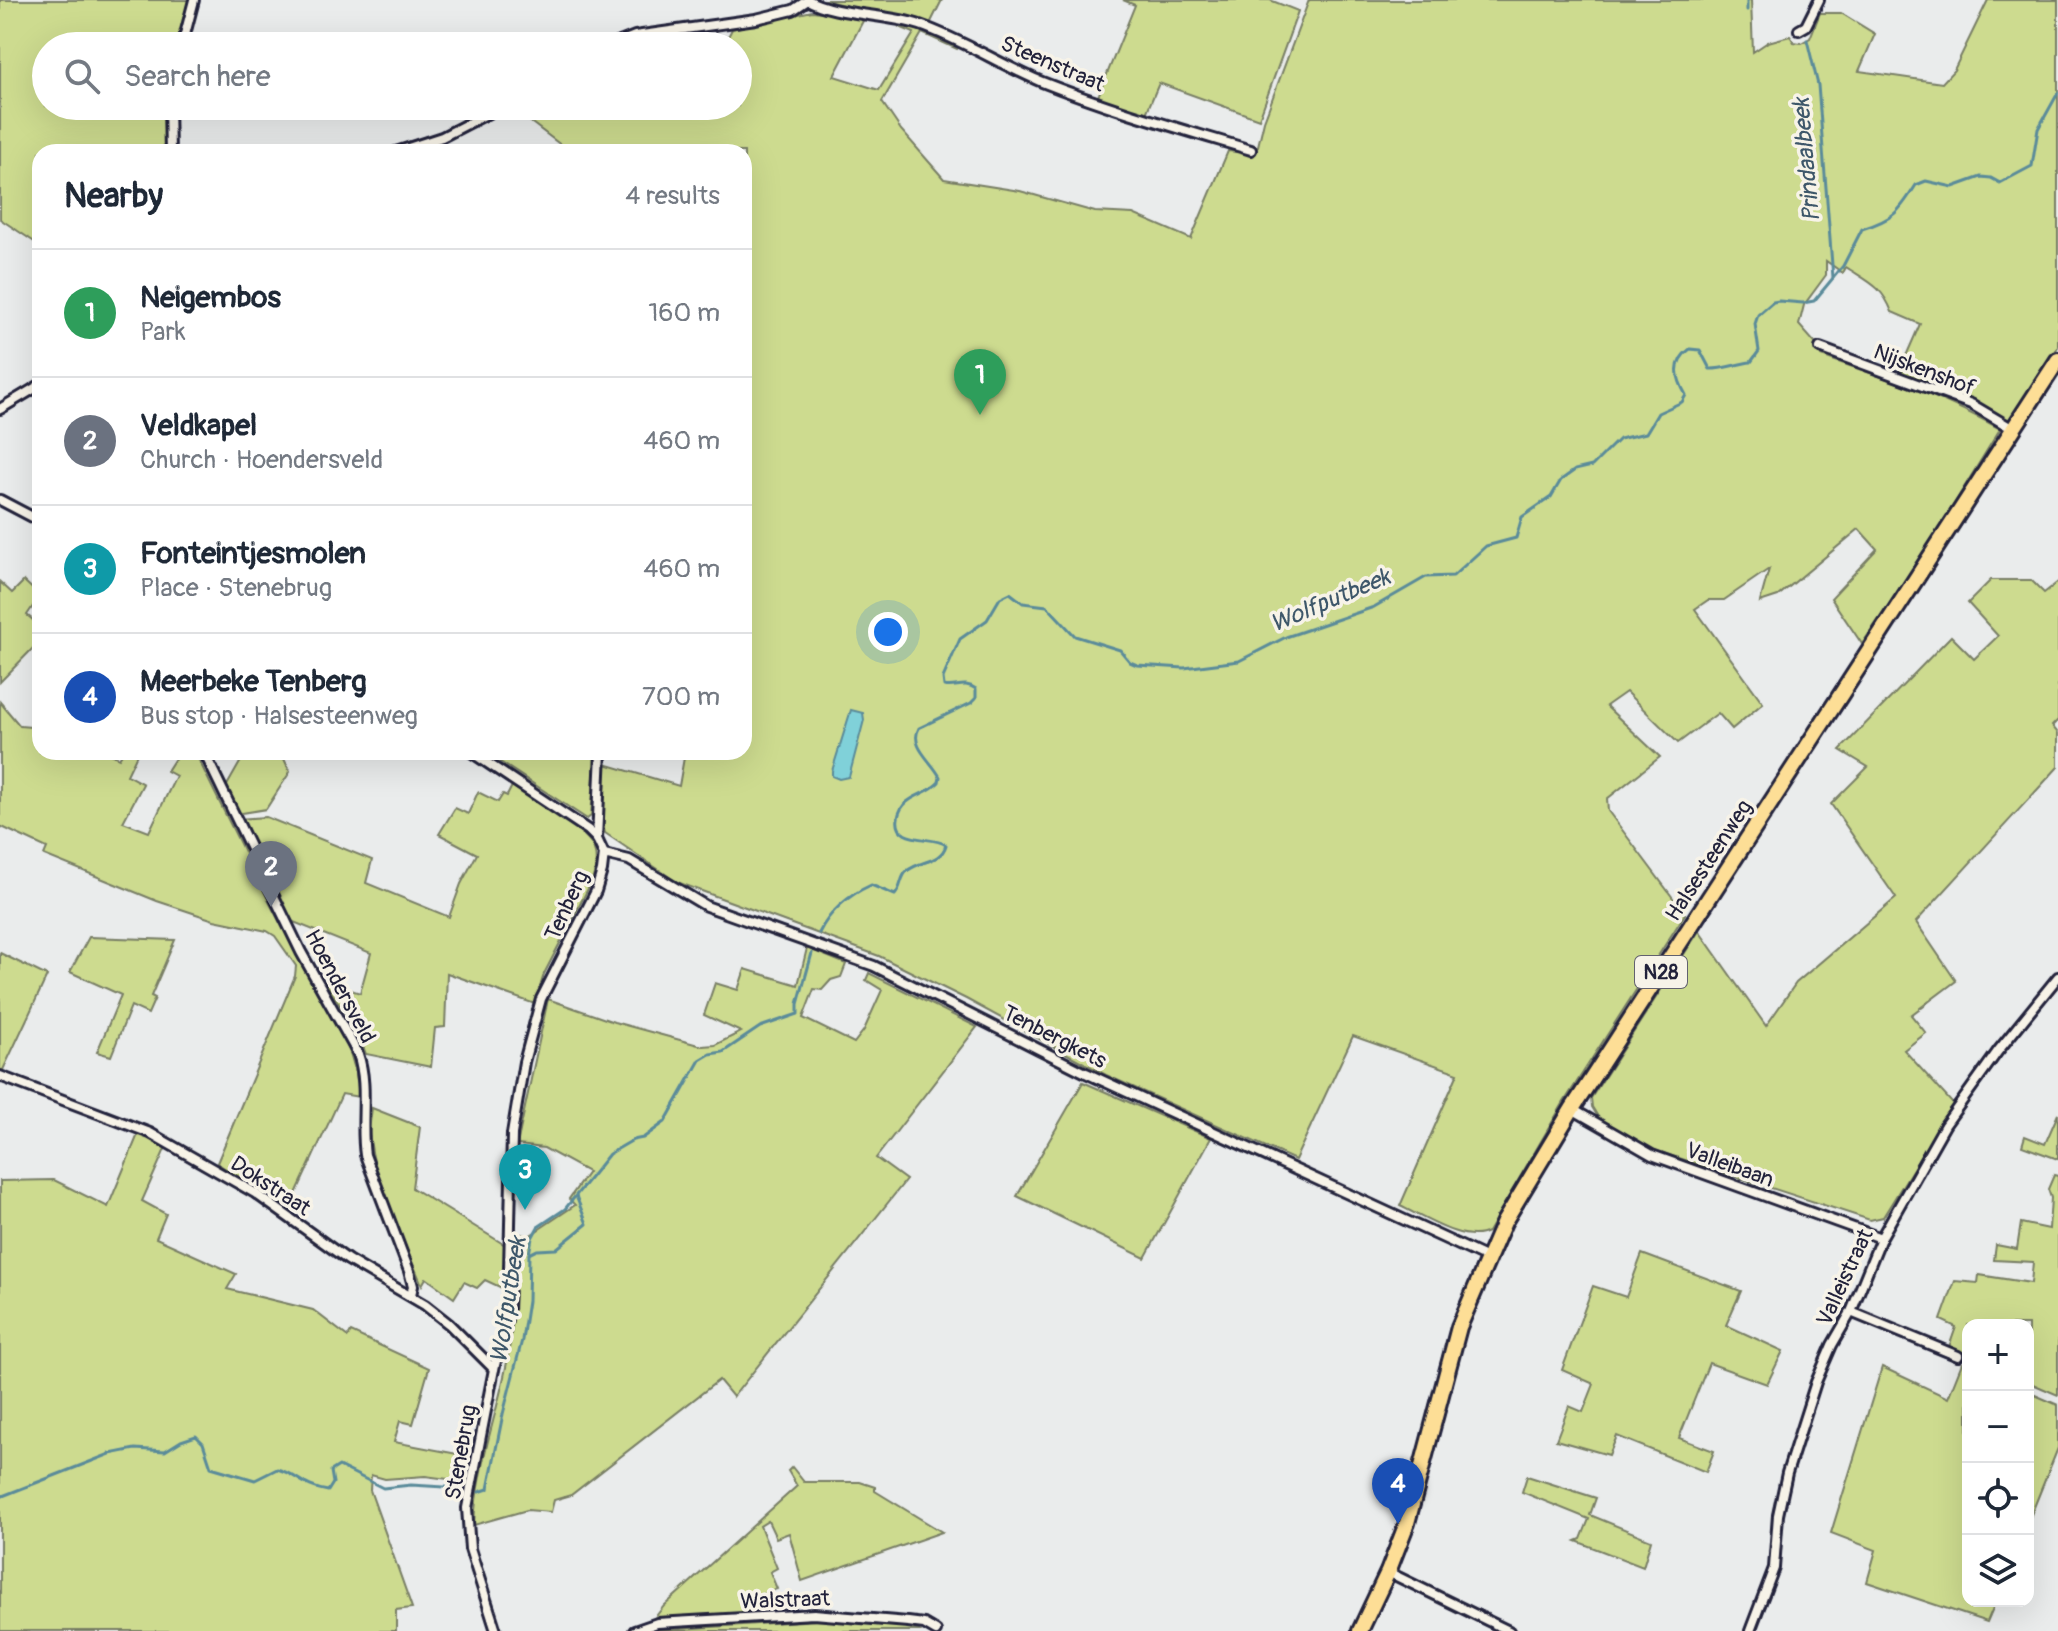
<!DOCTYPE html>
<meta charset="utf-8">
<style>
:root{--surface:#fff;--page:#f2f2f3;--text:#1f2937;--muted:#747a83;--line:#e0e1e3;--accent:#d1495b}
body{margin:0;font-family:Pangolin,sans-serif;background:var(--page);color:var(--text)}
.controls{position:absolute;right:24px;bottom:24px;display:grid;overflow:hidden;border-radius:16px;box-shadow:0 8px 32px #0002}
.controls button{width:72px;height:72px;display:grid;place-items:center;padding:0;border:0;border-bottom:2px solid var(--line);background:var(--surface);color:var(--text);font:40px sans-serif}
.you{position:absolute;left:888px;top:632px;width:28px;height:28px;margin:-20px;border:6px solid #fff;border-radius:50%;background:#1a73e8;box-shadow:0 0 0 12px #1a73e833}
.badge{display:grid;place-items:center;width:52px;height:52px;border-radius:50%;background:var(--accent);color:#fff;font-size:26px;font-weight:700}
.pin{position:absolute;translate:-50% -66px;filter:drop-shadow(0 2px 4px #0008)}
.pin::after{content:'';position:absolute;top:42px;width:28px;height:24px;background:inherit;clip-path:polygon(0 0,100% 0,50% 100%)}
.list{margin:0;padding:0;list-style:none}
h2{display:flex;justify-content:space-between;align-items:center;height:104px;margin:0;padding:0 32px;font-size:34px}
h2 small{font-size:26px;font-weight:400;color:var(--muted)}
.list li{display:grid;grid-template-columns:52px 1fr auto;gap:24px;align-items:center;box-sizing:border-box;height:128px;padding:0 32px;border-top:2px solid var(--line)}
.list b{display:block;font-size:30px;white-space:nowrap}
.list p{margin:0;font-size:26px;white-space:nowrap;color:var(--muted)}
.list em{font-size:26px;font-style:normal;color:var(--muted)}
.icon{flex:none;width:44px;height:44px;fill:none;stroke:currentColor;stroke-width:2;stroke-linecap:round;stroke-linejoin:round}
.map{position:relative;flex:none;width:2058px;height:1631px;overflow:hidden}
.search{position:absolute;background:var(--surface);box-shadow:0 8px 32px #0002;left:32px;top:32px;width:720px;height:88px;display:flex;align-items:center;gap:20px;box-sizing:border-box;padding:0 28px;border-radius:44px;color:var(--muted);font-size:30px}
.panel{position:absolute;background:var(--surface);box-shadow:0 8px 32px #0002;left:32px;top:144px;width:720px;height:616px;border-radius:24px}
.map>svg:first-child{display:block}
.green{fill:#cddb8f;stroke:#787e65;stroke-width:2}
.water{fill:#80d1d9;stroke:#5a8b9a;stroke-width:2}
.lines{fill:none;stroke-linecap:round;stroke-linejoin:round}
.stream{stroke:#5a8b9a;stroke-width:3}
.street-casing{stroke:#22223b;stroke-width:14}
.primary-casing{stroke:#22223b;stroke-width:20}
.street{stroke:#f7f3e8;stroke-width:8}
.primary{stroke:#fdde96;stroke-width:14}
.labels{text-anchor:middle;stroke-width:7;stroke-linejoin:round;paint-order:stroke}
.shield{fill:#f7f3e8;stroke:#62616f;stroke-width:2}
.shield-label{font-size:20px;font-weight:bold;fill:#22223b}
.street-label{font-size:22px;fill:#22223b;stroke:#f7f3e8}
.water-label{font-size:24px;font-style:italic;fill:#3e576a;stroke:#f7f3e8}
</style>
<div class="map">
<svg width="2058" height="1631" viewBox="0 0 2058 1631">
<rect width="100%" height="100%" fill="#eaecec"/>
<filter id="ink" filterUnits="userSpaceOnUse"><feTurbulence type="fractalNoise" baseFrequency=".0125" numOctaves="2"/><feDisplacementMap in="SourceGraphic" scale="16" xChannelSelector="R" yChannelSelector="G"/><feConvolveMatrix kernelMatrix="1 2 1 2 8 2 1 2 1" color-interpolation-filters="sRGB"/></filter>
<g filter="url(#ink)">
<!-- green -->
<g class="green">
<polygon points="0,0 190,0 178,46 150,46 140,40 136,46 120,46 97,36 92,46 46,46 46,106 165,106 166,152 40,152 39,245 0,219"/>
<polygon points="822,0 942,0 930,24"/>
<polygon points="1123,0 1270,0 1298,11 1259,119 1159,83 1145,116 1097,99 1135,5"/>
<path d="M 1309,0 L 1751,0 L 1753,52 L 1768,42 L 1790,36 L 1794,42 L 1801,43 L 1810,38 L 1820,13 L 1841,13 L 1875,34 L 1859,71 L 1942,83 L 1954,70 L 1988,0 L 2058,0 L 2058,347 L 2010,422 L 1974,401 L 1899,372 L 1920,324 L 1892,312 C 1882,286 1869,282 1846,267 L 1843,273 L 1826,261 L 1826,275 L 1804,305 L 1799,325 L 1815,343 L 1821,356 C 1882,377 1943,396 2000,429 L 1930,543 L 1862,644 L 1831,598 L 1877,549 L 1859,529 L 1778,596 L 1760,602 L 1769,569 L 1724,600 L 1708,600 L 1695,609 L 1763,703 L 1732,729 L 1718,713 L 1678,743 L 1626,692 L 1606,706 L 1660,757 L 1607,799 L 1608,811 L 1685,914 L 1564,1102 L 1488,1232 C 1464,1244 1424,1217 1400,1206 L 1458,1073 L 1353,1036 L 1295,1160 L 1106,1075 L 966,999 L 879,956 L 677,882 L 605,833 L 602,822 L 605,764 L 679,786 L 685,752 L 744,752 L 744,152 L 570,152 L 511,107 L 738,106 L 738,46 L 723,46 L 732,29 L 812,11 L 865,17 L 834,76 L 879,90 L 914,33 L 899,27 L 900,23 L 960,44 L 957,49 L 922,33 L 882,102 L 901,130 L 944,179 L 1020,191 L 1095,212 L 1133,214 L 1191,239 L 1228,151 L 1251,154 L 1258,146 L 1264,121 Z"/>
<polygon points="1991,580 2031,580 2044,593 2058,582 2058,720 2052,726 2058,733 2058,767 1916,922 1956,981 1911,1015 1926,1033 1904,1050 1953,1104 1883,1217 1870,1220 1651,1149 1600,1120 1592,1107 1591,1098 1699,931 1766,1026 1796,983 1896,898 1831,804 1868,767 1840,750 1951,636 1974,659 1998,636 1968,603"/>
<polygon points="24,581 40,596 27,615 40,626 40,641 0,682 0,582 12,593"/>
<path d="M 0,702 L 20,726 L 31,727 L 40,714 L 40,752 L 106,752 L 119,758 L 123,752 L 138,752 L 127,775 L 143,784 L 123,822 L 149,832 L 176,776 L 167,771 L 179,752 L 195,752 C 228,820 261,887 296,954 C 322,1005 355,1036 359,1097 L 342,1094 L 288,1211 L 217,1163 L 295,976 L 296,966 L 275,936 L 267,931 L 214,920 L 157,901 L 44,855 L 47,848 L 0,826 Z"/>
<polygon points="246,752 281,752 290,772 266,809 236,814 225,789"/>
<polygon points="485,752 596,752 591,816 587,819"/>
<path d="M 512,786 C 532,799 578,825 591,843 C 598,854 596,869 592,881 L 544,974 L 535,1004 L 447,973 L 445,1027 L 435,1028 L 431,1067 L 366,1054 L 357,1031 L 324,981 L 360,993 L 371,953 L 286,919 L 239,819 L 266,817 L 372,860 L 366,883 L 449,917 L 461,884 L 477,854 L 439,834 L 455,808 L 468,814 L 478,792 L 498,802 L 503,794 L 507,796 Z"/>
<polygon points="89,937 175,940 151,996 155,998 148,1014 131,1006 111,1056 97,1052 121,995 70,972"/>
<path d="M 807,948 L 846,964 L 841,977 L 831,980 L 822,990 L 814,989 L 803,1018 L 854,1043 L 864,1030 L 882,990 L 866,980 L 869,973 L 977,1027 L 876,1158 L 906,1180 L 733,1397 L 719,1380 L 571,1495 L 554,1500 L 551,1512 L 527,1510 L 474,1525 C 476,1469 497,1416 507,1362 C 515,1317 516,1278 516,1233 L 529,1236 L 575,1205 L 569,1199 L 588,1172 L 544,1148 L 517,1145 L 548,999 L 614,1022 L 702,1046 L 715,1045 L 741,1032 L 704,1015 L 715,983 L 738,990 L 745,969 L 798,985 Z"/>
<polygon points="0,953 47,976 3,1070 0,1070"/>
<polygon points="1083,1082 1211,1138 1145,1258 1017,1196"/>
<path d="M 372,1108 L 420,1127 L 412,1188 L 505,1245 L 504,1289 L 485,1280 L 477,1288 L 464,1282 L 454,1298 L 426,1278 L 422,1285 C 403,1238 376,1190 370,1139 C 368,1129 371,1118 372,1108 Z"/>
<polygon points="2058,1114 2058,1159 2022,1146 2025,1136 2045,1144"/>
<polygon points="139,1132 166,1147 142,1201 166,1214 156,1238 236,1274 227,1289 313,1310 348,1337 351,1332 429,1368 413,1424 400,1421 394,1442 468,1456 463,1481 425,1476 385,1479 371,1475 370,1490 412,1608 396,1610 396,1631 0,1631 0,1181 54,1180 108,1207"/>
<polygon points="2054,1175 2058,1176 2058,1395 2028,1382 2028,1325 1968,1325 1968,1356 1949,1347 1956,1327 1941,1320 1955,1281 1978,1283 1979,1275 2031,1283 2033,1262 1994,1260 1996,1245 2017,1249 2021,1223 2049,1229 2051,1198 2048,1189"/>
<polygon points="1642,1254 1741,1291 1726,1325 1783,1351 1767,1384 1709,1363 1679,1438 1714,1451 1706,1472 1617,1436 1609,1455 1556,1440 1569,1406 1583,1412 1594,1384 1562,1370 1593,1286 1626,1297"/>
<polygon points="1962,1363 1968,1366 1968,1601 1996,1601 1987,1622 1867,1582 1876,1550 1831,1533 1882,1367 1948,1398"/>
<polygon points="2028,1392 2058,1405 2058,1448 2028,1522"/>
<polygon points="792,1467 804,1482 860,1482 875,1487 875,1491 942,1532 802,1581 789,1533 776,1538 768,1521 760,1526 777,1568 770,1572 777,1589 745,1600 750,1614 653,1620 664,1606 797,1486 788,1471"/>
<polygon points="1527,1476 1596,1498 1590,1515 1651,1540 1643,1567 1576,1541 1581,1539 1589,1519 1522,1492"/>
<polygon points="818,1620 912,1627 919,1631 649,1631"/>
</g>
<!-- water -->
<polygon class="water" points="851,710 863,713 864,720 849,777 839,779 832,776 832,771"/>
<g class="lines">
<!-- stream -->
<g class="stream">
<polyline points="1747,10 1747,0"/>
<polyline points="1807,40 1818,85 1833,278"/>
<path d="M 819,933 C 830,911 849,895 871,885 L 895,895 C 902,887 900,877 907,871 C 920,860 941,863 946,845 C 932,835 894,845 898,818 C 899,812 902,806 907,802 C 917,794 930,792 939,782 L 940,777 C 932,761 909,746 919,728 L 971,703 L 976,698 L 976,689 C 964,680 956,689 944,686 L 943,678 L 960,639 L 987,620 L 1000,598 L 1010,593 L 1023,603 L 1047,606 L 1075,636 L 1120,650 L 1130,662 L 1137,665 L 1184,668 L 1239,661 L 1286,637 L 1374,607 L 1426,577 L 1453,576 L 1486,546 L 1516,538 L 1522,517 L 1551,497 L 1561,480 L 1575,470 L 1592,466 L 1619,439 L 1646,433 L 1658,413 L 1682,402 L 1686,395 C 1676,378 1672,362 1690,349 L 1700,350 L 1710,369 C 1718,370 1741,363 1751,362 L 1759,351 L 1755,324 L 1758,315 L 1773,302 L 1779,301 L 1803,303 L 1814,301 L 1843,266 L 1862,229 C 1894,219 1899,212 1916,185 L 1926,181 L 1953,187 L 1981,177 L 1991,178 L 2000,183 L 2032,166 L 2038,129 L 2058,93"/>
<polyline points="529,1254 537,1250 556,1249 587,1224 576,1196"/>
<polyline points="479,1492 488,1489 503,1414 522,1340 528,1301 529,1254 532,1238 538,1227 565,1209 609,1154 633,1140 643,1138 665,1122 700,1060 710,1054 723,1052 760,1027 798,1014 798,1004 812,953"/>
<path d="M 0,1497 L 110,1454 L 135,1449 L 165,1451 L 181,1441 L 196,1436 L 203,1443 L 211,1467 L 255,1480 L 277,1469 C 297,1474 302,1487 328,1491 L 333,1483 L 331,1471 L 339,1466 L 383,1488 L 411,1485 L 461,1488"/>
</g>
<!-- street casing -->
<g class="street-casing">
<g id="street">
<polyline points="1799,30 1806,26 1819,0"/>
<polyline points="182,46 194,0"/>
<path d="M 610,46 L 635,36 L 756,19 L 793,10 L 808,0 C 833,15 889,14 920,25 C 963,40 1001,65 1042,82 C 1110,109 1181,129 1251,150"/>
<polyline points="169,106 170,152"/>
<polyline points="396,152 442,137 502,106"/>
<polyline points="1820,348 1971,404 2013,429"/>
<polyline points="0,409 40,385"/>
<polyline points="0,500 40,521"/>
<path d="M 204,752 L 301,952 L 358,1054 C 369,1086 360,1122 365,1155 L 409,1271 L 413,1286 L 411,1295"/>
<polyline points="471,752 588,830 597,839 604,854 602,871 596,891 541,999 524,1062 512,1134 508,1315 494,1369 467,1508 470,1549 496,1631"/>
<polyline points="597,839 601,752"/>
<polyline points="604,854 629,860 706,906 874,966 1086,1073 1487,1258"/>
<polyline points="0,1076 150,1133 255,1193 348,1260 425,1305 449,1324 494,1369"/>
<polyline points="1572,1109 1652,1155 1881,1238"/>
<polyline points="1851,1312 1958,1356"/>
<polyline points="1388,1572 1509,1631"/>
<polyline points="634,1631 657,1623 814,1614 908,1622 924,1624 936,1631"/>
<polyline points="1750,1631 1774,1568 1778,1515 1787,1473 1816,1382 1832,1345 1851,1312 1881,1238 1945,1125 1998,1051 2058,977"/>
</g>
</g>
<!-- primary casing -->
<g class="primary-casing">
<polyline id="primary" points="1360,1631 1388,1572 1407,1523 1459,1327 1504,1222 1572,1109 2058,360"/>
</g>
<!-- street -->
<use href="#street" class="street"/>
<!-- primary -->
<use href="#primary" class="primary"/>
</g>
</g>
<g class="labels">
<!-- shield labels -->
<rect class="shield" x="1635" y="956" width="52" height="32" rx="6"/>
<g class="shield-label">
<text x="1661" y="979">N28</text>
</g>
<!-- street labels -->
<g class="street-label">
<text transform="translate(1053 63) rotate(23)" y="8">Steenstraat</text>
<text transform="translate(1925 369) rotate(21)" y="8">Nijskenshof</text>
<text transform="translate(1708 860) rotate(-57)" y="8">Halsesteenweg</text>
<text transform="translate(566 905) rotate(-65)" y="8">Tenberg</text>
<text transform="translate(341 986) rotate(62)" y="8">Hoendersveld</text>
<text transform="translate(1055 1036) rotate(27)" y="8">Tenbergkets</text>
<text transform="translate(1730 1164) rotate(20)" y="8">Valleibaan</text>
<text transform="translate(271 1185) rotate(33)" y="8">Dokstraat</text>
<text transform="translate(1844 1277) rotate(-65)" y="8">Valleistraat</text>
<text transform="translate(460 1452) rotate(-80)" y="8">Stenebrug</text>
<text transform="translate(785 1599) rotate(-2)" y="8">Walstraat</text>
</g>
<!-- water labels -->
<g class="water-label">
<text transform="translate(1806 160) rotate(-95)" y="8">Prindaalbeek</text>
<text transform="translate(1330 600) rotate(-23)" y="8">Wolfputbeek</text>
<text transform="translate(508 1300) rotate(-81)" y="8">Wolfputbeek</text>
</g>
</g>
</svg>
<div class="controls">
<button>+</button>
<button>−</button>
<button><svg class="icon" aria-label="locate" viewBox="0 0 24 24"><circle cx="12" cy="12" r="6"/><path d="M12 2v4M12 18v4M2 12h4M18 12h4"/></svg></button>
<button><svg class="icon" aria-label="layers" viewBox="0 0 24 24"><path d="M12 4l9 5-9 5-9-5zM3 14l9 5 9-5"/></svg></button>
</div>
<div class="you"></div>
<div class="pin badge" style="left:980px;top:415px;background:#2e9e5b">1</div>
<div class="pin badge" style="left:271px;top:907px;background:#6b7280">2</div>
<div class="pin badge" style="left:525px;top:1210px;background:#0f9aa8">3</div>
<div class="pin badge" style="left:1398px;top:1524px;background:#1a4fb4">4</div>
<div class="search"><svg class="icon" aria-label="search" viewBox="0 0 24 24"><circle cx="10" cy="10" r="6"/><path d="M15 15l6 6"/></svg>Search here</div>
<section class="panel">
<h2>Nearby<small>4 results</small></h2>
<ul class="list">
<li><span class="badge" style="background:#2e9e5b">1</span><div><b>Neigembos</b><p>Park</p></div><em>160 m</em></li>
<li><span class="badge" style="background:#6b7280">2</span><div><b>Veldkapel</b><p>Church · Hoendersveld</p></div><em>460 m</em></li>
<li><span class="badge" style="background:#0f9aa8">3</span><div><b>Fonteintjesmolen</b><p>Place · Stenebrug</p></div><em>460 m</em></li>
<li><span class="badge" style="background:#1a4fb4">4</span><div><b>Meerbeke Tenberg</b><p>Bus stop · Halsesteenweg</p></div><em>700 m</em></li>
</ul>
</section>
</div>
